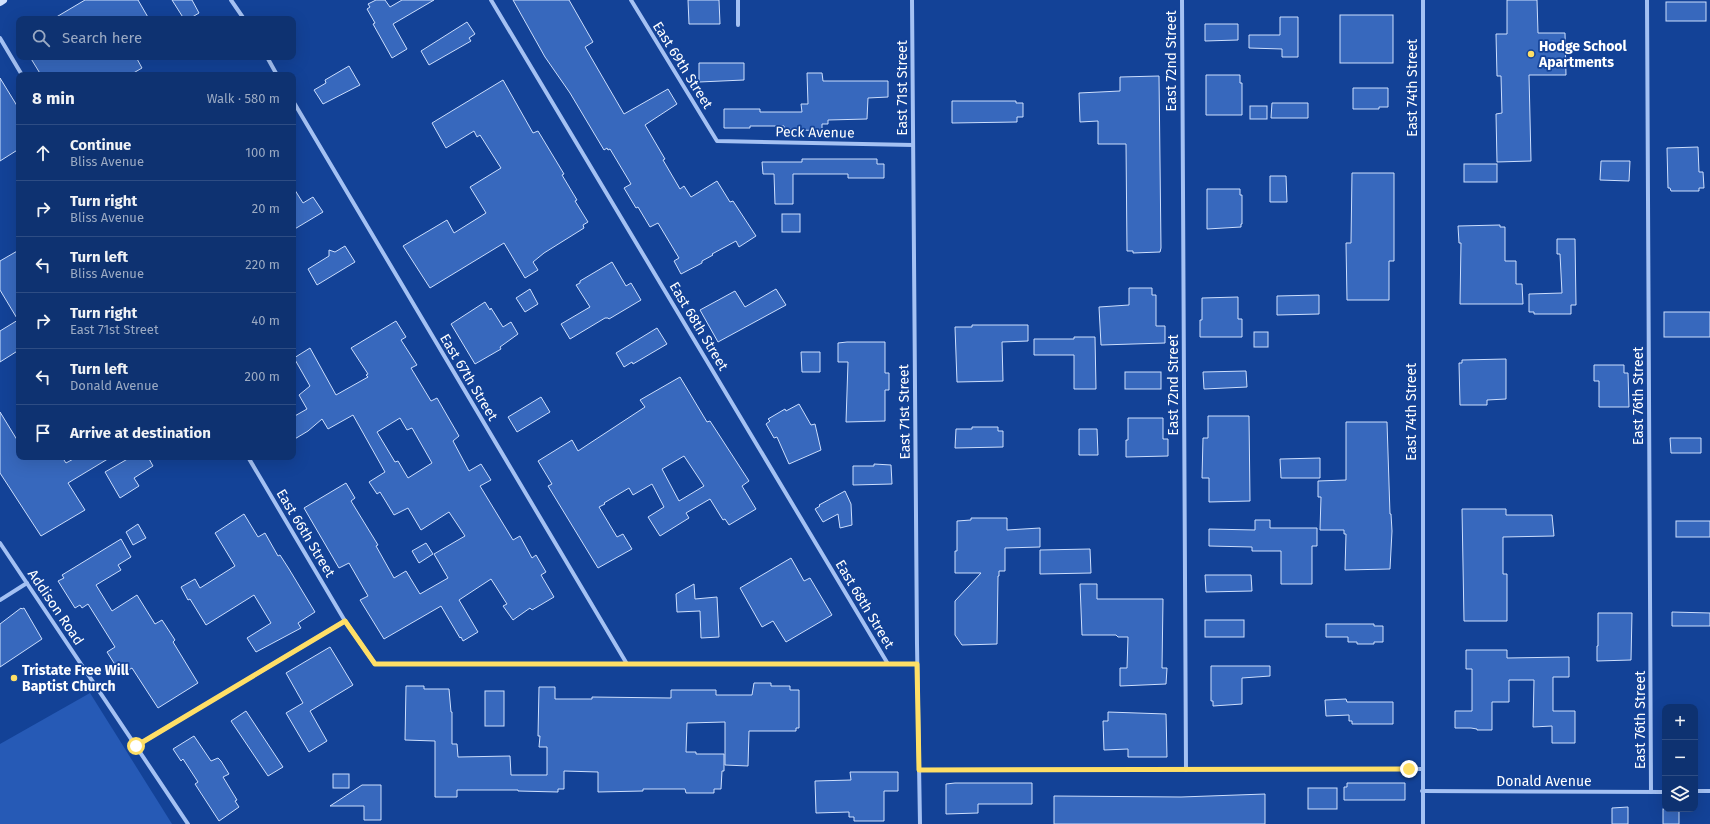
<!DOCTYPE html>
<meta charset="utf-8">
<style>
:root{--surface:#0e3271;--page:#173a76;--text:#f1f3f6;--muted:#9baac3;--line:#2e4d84}
body{margin:0;font-family:"Fira Sans",sans-serif;background:var(--page);color:var(--text)}
.controls{position:absolute;right:12px;bottom:12px;display:grid;overflow:hidden;border-radius:8px;box-shadow:0 4px 16px #0002}
.controls button{width:36px;height:36px;display:grid;place-items:center;padding:0;border:0;border-bottom:1px solid var(--line);background:var(--surface);color:var(--text);font:20px sans-serif}
.stop{position:absolute;width:12px;height:12px;margin:-9px;border:3px solid #ffdf66;border-radius:50%;background:#fff}
.stop.end{background:#ffdf66;border-color:#fff;box-shadow:0 1px 4px #0008}
.list{margin:0;padding:0;list-style:none}
h2{display:flex;justify-content:space-between;align-items:center;height:52px;margin:0;padding:0 16px;font-size:17px}
h2 small{font-size:13px;font-weight:400;color:var(--muted)}
.list li{display:grid;grid-template-columns:26px 1fr auto;gap:12px;align-items:center;box-sizing:border-box;height:56px;padding:0 16px;border-top:1px solid var(--line)}
.list b{display:block;font-size:15px;white-space:nowrap}
.list p{margin:0;font-size:13px;white-space:nowrap;color:var(--muted)}
.list em{font-size:13px;font-style:normal;color:var(--muted)}
.icon{flex:none;width:22px;height:22px;fill:none;stroke:currentColor;stroke-width:2;stroke-linecap:round;stroke-linejoin:round}
.map{position:relative;flex:none;width:1710px;height:824px;overflow:hidden}
.search{position:absolute;background:var(--surface);box-shadow:0 4px 16px #0002;left:16px;top:16px;width:280px;height:44px;display:flex;align-items:center;gap:10px;box-sizing:border-box;padding:0 14px;border-radius:8px;color:var(--muted);font-size:15px}
.panel{position:absolute;background:var(--surface);box-shadow:0 4px 16px #0002;left:16px;top:72px;width:280px;height:388px;border-radius:8px}
.map>svg:first-child{display:block}
.green{fill:#265ab6}
.building{fill:#3768bd;stroke:#ccdefd;fill-rule:evenodd}
.lines{fill:none;stroke-linecap:round;stroke-linejoin:round}
.minor{stroke:#a4c1f3;stroke-width:4}
.secondary{stroke:#d3e2fd;stroke-width:8}
.route{stroke:#ffdf66;stroke-width:5}
.poi-dot{fill:#ffdf66;stroke:#134297;stroke-width:1.5}
.labels{text-anchor:middle;stroke-width:3.5;stroke-linejoin:round;paint-order:stroke}
.poi-label{font-size:14px;font-weight:bold;fill:#fff;stroke:#134297;text-anchor:start}
.street-label{font-size:14px;fill:#fff;stroke:#134297}
</style>
<div class="map">
<svg width="1710" height="824" viewBox="0 0 1710 824">
<rect width="100%" height="100%" fill="#134297"/>
<!-- green -->
<polygon class="green" points="90,693 172,824 0,824 0,744"/>
<!-- building -->
<g class="building">
<polygon points="85,0 138,0 149,19 53,19"/>
<polygon points="172,0 192,0 199,13 189,19 184,19"/>
<polygon points="376,0 385,0 390,7 402,0 434,0 393,24 407,49 392,58 373,24 375,23 367,9 370,7 368,4"/>
<polygon points="513,0 569,0 593,42 585,47 624,114 668,89 677,104 645,125 665,159 663,160 680,189 684,186 691,197 717,181 730,202 733,201 756,236 739,247 736,241 712,254 713,255 702,261 702,263 681,274 674,261 679,258 658,223 650,227 638,207 636,208 624,188 631,184 610,149 608,150 607,148 604,150 570,93 545,57"/>
<polygon points="688,0 719,0 720,24 689,24"/>
<polygon points="1507,0 1537,0 1538,33 1565,33 1566,75 1529,75 1531,161 1497,162 1496,114 1502,113 1501,76 1497,76 1496,34 1507,34"/>
<rect x="1666" y="2" width="40" height="19"/>
<rect x="1340" y="15" width="53" height="48"/>
<polygon points="1280,17 1298,17 1298,57 1282,57 1282,49 1249,48 1249,35 1280,35"/>
<polygon points="467,22 475,34 469,38 471,41 429,65 421,51"/>
<polygon points="1205,24 1238,24 1238,40 1205,41"/>
<polygon points="30,57 136,57 142,68 130,75 41,75"/>
<polygon points="699,63 744,63 744,80 699,82"/>
<polygon points="349,66 360,85 323,104 314,90 326,83 325,80"/>
<polygon points="807,73 822,73 823,81 888,81 888,97 868,98 867,119 828,120 828,124 822,124 822,131 784,129 784,126 750,126 750,128 724,128 724,109 760,109 760,112 802,112 801,104 808,104"/>
<polygon points="1206,75 1240,75 1240,83 1242,83 1242,115 1206,115"/>
<polygon points="1159,76 1161,248 1160,252 1133,253 1133,251 1127,251 1126,144 1098,144 1098,121 1080,122 1079,93 1120,91 1120,77"/>
<polygon points="0,78 19,109 19,149 0,161"/>
<polygon points="503,80 533,133 538,131 564,174 562,175 577,200 575,201 588,222 583,225 584,228 544,253 533,262 538,270 525,278 504,243 430,288 403,246 447,220 454,233 486,213 470,187 501,168 480,135 477,137 474,131 446,148 432,123"/>
<polygon points="1353,88 1388,88 1388,107 1379,107 1379,109 1353,109"/>
<polygon points="952,101 1016,101 1016,103 1023,103 1023,117 1017,117 1017,122 952,123"/>
<polygon points="1272,103 1308,103 1308,118 1271,118"/>
<rect x="1250" y="106" width="17" height="13"/>
<polygon points="1698,147 1699,172 1703,172 1704,188 1699,188 1699,191 1671,191 1670,188 1668,188 1667,148"/>
<polygon points="802,159 877,159 877,164 884,164 884,178 848,178 848,174 793,174 793,204 775,204 774,174 763,174 762,162 802,162"/>
<polygon points="1601,161 1630,161 1629,181 1600,180"/>
<rect x="1464" y="164" width="33" height="18"/>
<polygon points="1352,173 1394,173 1394,261 1389,261 1389,300 1347,300 1346,243 1351,243"/>
<polygon points="1270,176 1286,176 1287,202 1270,202"/>
<polygon points="293,187 303,203 313,197 323,212 293,230"/>
<polygon points="1207,189 1240,189 1240,195 1242,195 1242,224 1241,224 1241,227 1207,229"/>
<rect x="782" y="214" width="18" height="18"/>
<polygon points="1500,225 1500,227 1505,227 1505,261 1516,261 1516,284 1522,284 1523,304 1460,304 1461,243 1459,243 1458,226"/>
<polygon points="1557,239 1575,239 1576,305 1571,305 1571,314 1534,314 1534,312 1529,312 1529,294 1562,293 1560,254 1557,254"/>
<polygon points="345,246 355,262 317,285 308,269 329,256 329,250 335,252"/>
<polygon points="19,250 19,350 0,362 0,331 18,320 0,290 0,261"/>
<polygon points="612,262 626,286 631,283 641,300 609,319 608,318 605,318 570,339 561,324 590,307 576,285 580,283 580,281"/>
<polygon points="1129,288 1152,288 1152,295 1156,295 1156,326 1165,326 1165,343 1101,345 1099,307 1129,305"/>
<polygon points="530,289 538,304 525,312 516,298"/>
<polygon points="776,289 786,305 718,342 700,310 735,291 745,307"/>
<polygon points="1319,295 1319,314 1277,315 1277,296"/>
<polygon points="1238,297 1238,319 1242,319 1242,337 1200,337 1200,320 1202,320 1202,298"/>
<polygon points="485,302 490,310 491,308 503,327 511,322 518,334 500,347 501,349 475,364 451,324"/>
<rect x="1664" y="312" width="46" height="25"/>
<path d="M 396,321 L 406,337 L 401,340 L 417,365 L 411,368 L 431,401 L 437,398 L 459,436 L 453,441 L 469,471 L 481,464 L 491,480 L 480,486 L 513,540 L 520,536 L 532,558 L 536,555 L 546,572 L 541,575 L 554,597 L 532,610 L 530,608 L 513,620 L 503,606 L 507,604 L 491,579 L 459,600 L 478,632 L 463,641 L 461,637 L 460,638 L 441,606 L 384,639 L 360,600 L 368,596 L 349,563 L 339,568 L 304,508 L 346,483 L 355,498 L 351,501 L 378,545 L 376,546 L 394,578 L 406,571 L 420,594 L 448,578 L 434,554 L 465,536 L 449,512 L 421,530 L 408,508 L 394,515 L 380,492 L 377,494 L 369,482 L 385,472 L 353,415 L 328,429 L 322,419 L 308,431 L 293,440 L 293,417 L 307,409 L 299,395 L 310,386 L 294,358 L 310,348 L 336,395 L 368,377 L 366,375 L 368,374 L 351,348 ZM 400,418 L 407,430 L 412,428 L 432,463 L 408,478 L 398,461 L 395,462 L 377,432 Z"/>
<polygon points="972,325 1028,325 1028,341 1002,342 1003,381 957,382 955,327 972,327"/>
<polygon points="657,328 667,344 633,364 632,362 624,367 616,353"/>
<rect x="1254" y="332" width="14" height="15"/>
<polygon points="1074,337 1095,337 1096,389 1074,389 1074,355 1034,355 1034,339 1074,339"/>
<polygon points="847,342 885,342 885,373 889,373 889,390 885,390 885,421 846,422 848,362 838,362 838,343"/>
<polygon points="801,352 820,352 820,372 802,372"/>
<polygon points="1506,359 1506,399 1487,400 1487,405 1460,405 1459,363 1462,363 1462,360"/>
<polygon points="1594,365 1624,365 1624,373 1628,373 1629,407 1599,407 1599,381 1594,381"/>
<polygon points="1246,371 1247,387 1204,389 1203,372"/>
<rect x="1125" y="372" width="36" height="17"/>
<path d="M 680,377 L 707,422 L 710,421 L 749,481 L 742,486 L 756,509 L 729,525 L 725,519 L 723,520 L 710,499 L 686,513 L 689,518 L 660,536 L 648,517 L 664,507 L 652,484 L 633,495 L 629,488 L 604,503 L 605,504 L 599,507 L 617,537 L 623,534 L 632,549 L 598,568 L 548,486 L 552,484 L 538,461 L 572,440 L 578,451 L 645,407 L 640,400 ZM 684,456 L 704,486 L 679,501 L 662,469 Z"/>
<polygon points="541,397 550,412 517,432 508,417"/>
<polygon points="799,404 811,425 815,424 821,450 789,464 777,437 774,438 766,424 770,421 768,419 785,409 786,411"/>
<polygon points="0,412 19,443 19,457 62,457 66,463 77,457 111,457 68,483 85,510 41,536 0,473"/>
<polygon points="1208,416 1249,416 1250,501 1209,502 1209,478 1202,478 1203,438 1208,438"/>
<polygon points="1128,418 1163,418 1163,439 1168,439 1168,456 1126,457 1126,440 1128,440"/>
<polygon points="1346,422 1387,422 1390,514 1391,514 1392,531 1390,569 1345,570 1346,534 1344,534 1344,530 1320,530 1321,497 1318,497 1318,481 1346,480"/>
<polygon points="972,427 998,427 998,431 1003,431 1003,447 955,448 956,429 972,429"/>
<polygon points="1079,429 1097,429 1098,455 1079,455"/>
<polygon points="1670,438 1701,438 1701,453 1671,453"/>
<polygon points="131,457 148,457 153,466 134,478 139,486 120,498 105,472"/>
<polygon points="1320,458 1320,478 1281,478 1280,459"/>
<polygon points="874,464 891,465 892,484 853,485 853,466 874,466"/>
<polygon points="845,491 851,504 852,525 840,528 838,514 823,522 815,509 820,506 819,505"/>
<polygon points="1462,509 1506,509 1506,515 1552,515 1554,536 1503,537 1503,574 1507,574 1507,621 1464,621"/>
<polygon points="244,514 258,537 265,533 278,556 280,555 289,569 315,612 298,623 301,628 256,652 247,638 271,623 254,595 206,625 190,599 188,600 181,587 195,579 200,588 235,566 215,533"/>
<polygon points="971,518 1007,518 1007,530 1040,528 1040,547 1005,548 1005,571 999,571 999,576 998,576 997,644 962,645 955,635 955,601 981,573 955,573 955,551 957,551 957,521 971,520"/>
<polygon points="1255,520 1270,520 1270,528 1317,528 1317,546 1312,546 1312,584 1281,584 1281,551 1252,551 1252,547 1209,546 1209,529 1255,530"/>
<rect x="1676" y="521" width="34" height="16"/>
<polygon points="138,524 146,538 133,545 126,532"/>
<polygon points="121,539 131,557 118,565 121,570 96,585 112,611 137,595 155,624 162,620 175,640 173,642 198,683 158,708 132,668 121,674 107,652 115,647 88,604 82,608 80,605 75,608 58,581 64,578 62,575"/>
<polygon points="426,543 433,554 419,563 412,551"/>
<polygon points="1090,549 1091,573 1040,574 1040,550"/>
<polygon points="791,558 804,581 810,578 832,615 786,642 773,621 762,627 740,588"/>
<polygon points="1205,575 1251,575 1252,591 1206,592"/>
<polygon points="694,584 695,599 717,597 719,637 701,638 700,611 677,612 676,594"/>
<polygon points="1080,584 1097,584 1097,599 1163,599 1162,668 1167,668 1166,684 1120,686 1120,668 1127,668 1128,637 1118,637 1116,635 1082,635"/>
<polygon points="21,608 22,609 24,608 42,639 0,667 0,624"/>
<polygon points="1672,612 1710,613 1710,626 1672,626"/>
<polygon points="1598,613 1632,613 1631,660 1597,661 1597,646 1598,646"/>
<rect x="1205" y="620" width="39" height="17"/>
<polygon points="1326,624 1374,624 1374,626 1383,626 1383,642 1374,642 1374,644 1357,644 1357,642 1348,642 1348,637 1326,637"/>
<polygon points="330,647 353,685 310,711 327,741 309,752 286,713 303,703 286,673"/>
<polygon points="1466,650 1507,650 1507,658 1569,657 1569,677 1553,677 1553,711 1575,711 1575,743 1552,743 1552,726 1533,727 1534,680 1509,680 1509,702 1492,702 1492,730 1477,730 1477,729 1471,728 1455,728 1455,711 1472,711 1472,669 1466,669"/>
<polygon points="1211,666 1270,666 1270,676 1242,678 1242,704 1213,706 1213,701 1211,701"/>
<polygon points="754,683 771,683 771,686 790,686 790,690 799,690 799,728 796,728 796,731 749,731 748,766 725,765 725,722 687,723 686,752 696,752 696,754 724,754 724,771 722,771 721,789 714,789 714,793 686,793 685,789 643,789 643,791 598,792 598,772 564,771 564,789 558,789 558,792 518,791 518,790 457,790 457,797 435,797 435,741 405,740 406,686 424,686 424,689 449,689 451,712 452,712 452,744 457,744 458,757 510,756 511,775 547,775 547,747 539,747 540,736 538,736 539,687 555,687 555,699 592,699 592,697 671,698 671,690 716,690 716,695 752,695"/>
<rect x="485" y="691" width="19" height="35"/>
<polygon points="1346,699 1347,702 1393,702 1393,724 1352,724 1352,721 1349,721 1349,715 1326,716 1325,700"/>
<polygon points="246,711 283,767 268,776 231,721"/>
<polygon points="1108,712 1166,714 1167,757 1128,757 1128,749 1104,750 1103,721 1108,721"/>
<polygon points="194,736 211,761 218,758 221,761 229,774 223,777 237,800 235,801 239,807 219,821 195,784 198,782 183,759 181,761 173,749"/>
<polygon points="850,772 898,772 898,791 884,791 884,821 854,821 854,817 849,817 849,812 816,813 815,781 851,780"/>
<rect x="333" y="774" width="16" height="14"/>
<polygon points="955,783 1032,783 1032,804 978,804 978,813 946,814 946,784"/>
<polygon points="1347,783 1405,783 1405,800 1344,800 1344,787 1347,787"/>
<polygon points="362,785 381,785 381,820 364,820 364,806 330,806"/>
<rect x="1308" y="788" width="29" height="21"/>
<polygon points="1265,794 1265,824 1054,824 1054,796 1181,797"/>
<polygon points="1628,807 1628,824 1612,824 1612,808"/>
<rect x="1663" y="809" width="16" height="15"/>
</g>
<g class="lines">
<!-- minor -->
<g class="minor">
<polyline points="231,0 244,19"/>
<polyline points="491,0 888,664"/>
<polyline points="631,0 717,141 913,145"/>
<polyline points="738,0 738,25"/>
<polyline points="912,0 917,644 920,824"/>
<polyline points="1182,0 1186,770"/>
<polyline points="1423,0 1423,824"/>
<polyline points="1647,0 1651,792"/>
<polyline points="0,38 22,75"/>
<polyline points="267,57 277,75"/>
<polyline points="293,101 627,664"/>
<polyline points="248,457 345,621 375,664 917,664"/>
<polyline points="0,543 188,824"/>
<polyline points="0,600 27,583"/>
<polyline points="136,746 345,621"/>
<polyline points="919,770 1422,769"/>
<polyline points="1422,791 1665,792"/>
<polyline points="1695,791 1710,791"/>
</g>
<!-- secondary -->
<polyline class="secondary" points="0,2 3,0"/>
</g>
<g class="lines">
<!-- route -->
<polyline class="route" points="136,746 345,621 375,664 917,664 919,770 1409,769"/>
</g>
<!-- markers -->
<g class="poi-dot">
<circle cx="1531" cy="54" r="4"/>
<circle cx="14" cy="678" r="4"/>
</g>
<g class="labels">
<!-- poi labels -->
<g class="poi-label">
<text x="1539" y="51">Hodge School<tspan x="1539" dy="16">Apartments</tspan></text>
<text x="22" y="675">Tristate Free Will<tspan x="22" dy="16">Baptist Church</tspan></text>
</g>
<!-- street labels -->
<g class="street-label">
<text transform="translate(1171 61) rotate(-90)" y="5">East 72nd Street</text>
<text transform="translate(683 65) rotate(58)" y="5">East 69th Street</text>
<text transform="translate(902 88) rotate(-90)" y="5">East 71st Street</text>
<text transform="translate(1412 88) rotate(-90)" y="5">East 74th Street</text>
<text transform="translate(815 132) rotate(1)" y="5">Peck Avenue</text>
<text transform="translate(699 326) rotate(59)" y="5">East 68th Street</text>
<text transform="translate(469 377) rotate(59)" y="5">East 67th Street</text>
<text transform="translate(1173 385) rotate(-90)" y="5">East 72nd Street</text>
<text transform="translate(1638 396) rotate(-90)" y="5">East 76th Street</text>
<text transform="translate(904 412) rotate(-91)" y="5">East 71st Street</text>
<text transform="translate(1411 412) rotate(-90)" y="5">East 74th Street</text>
<text transform="translate(306 533) rotate(59)" y="5">East 66th Street</text>
<text transform="translate(865 604) rotate(59)" y="5">East 68th Street</text>
<text transform="translate(56 607) rotate(56)" y="5">Addison Road</text>
<text transform="translate(1640 720) rotate(-90)" y="5">East 76th Street</text>
<text x="1544" y="786">Donald Avenue</text>
</g>
</g>
</svg>
<div class="controls">
<button>+</button>
<button>−</button>
<button><svg class="icon" aria-label="layers" viewBox="0 0 24 24"><path d="M12 4l9 5-9 5-9-5zM3 14l9 5 9-5"/></svg></button>
</div>
<div class="stop" style="left:136px;top:746px"></div>
<div class="stop end" style="left:1409px;top:769px"></div>
<div class="search"><svg class="icon" aria-label="search" viewBox="0 0 24 24"><circle cx="10" cy="10" r="6"/><path d="M15 15l6 6"/></svg>Search here</div>
<section class="panel">
<h2>8 min<small>Walk · 580 m</small></h2>
<ul class="list">
<li><svg class="icon" aria-label="ahead" viewBox="0 0 24 24"><path d="M12 20V5M6 11l6-6 6 6"/></svg><div><b>Continue</b><p>Bliss Avenue</p></div><em>100 m</em></li>
<li><svg class="icon" aria-label="right" viewBox="0 0 24 24"><path d="M7 20v-9h11M14 6l5 5-5 5"/></svg><div><b>Turn right</b><p>Bliss Avenue</p></div><em>20 m</em></li>
<li><svg class="icon" aria-label="left" viewBox="0 0 24 24"><path d="M17 20v-9H6M10 6l-5 5 5 5"/></svg><div><b>Turn left</b><p>Bliss Avenue</p></div><em>220 m</em></li>
<li><svg class="icon" aria-label="right" viewBox="0 0 24 24"><path d="M7 20v-9h11M14 6l5 5-5 5"/></svg><div><b>Turn right</b><p>East 71st Street</p></div><em>40 m</em></li>
<li><svg class="icon" aria-label="left" viewBox="0 0 24 24"><path d="M17 20v-9H6M10 6l-5 5 5 5"/></svg><div><b>Turn left</b><p>Donald Avenue</p></div><em>200 m</em></li>
<li><svg class="icon" aria-label="arrive" viewBox="0 0 24 24"><path d="M6 21V4h12l-3 4 3 4H6"/></svg><div><b>Arrive at destination</b></div></li>
</ul>
</section>
</div>
